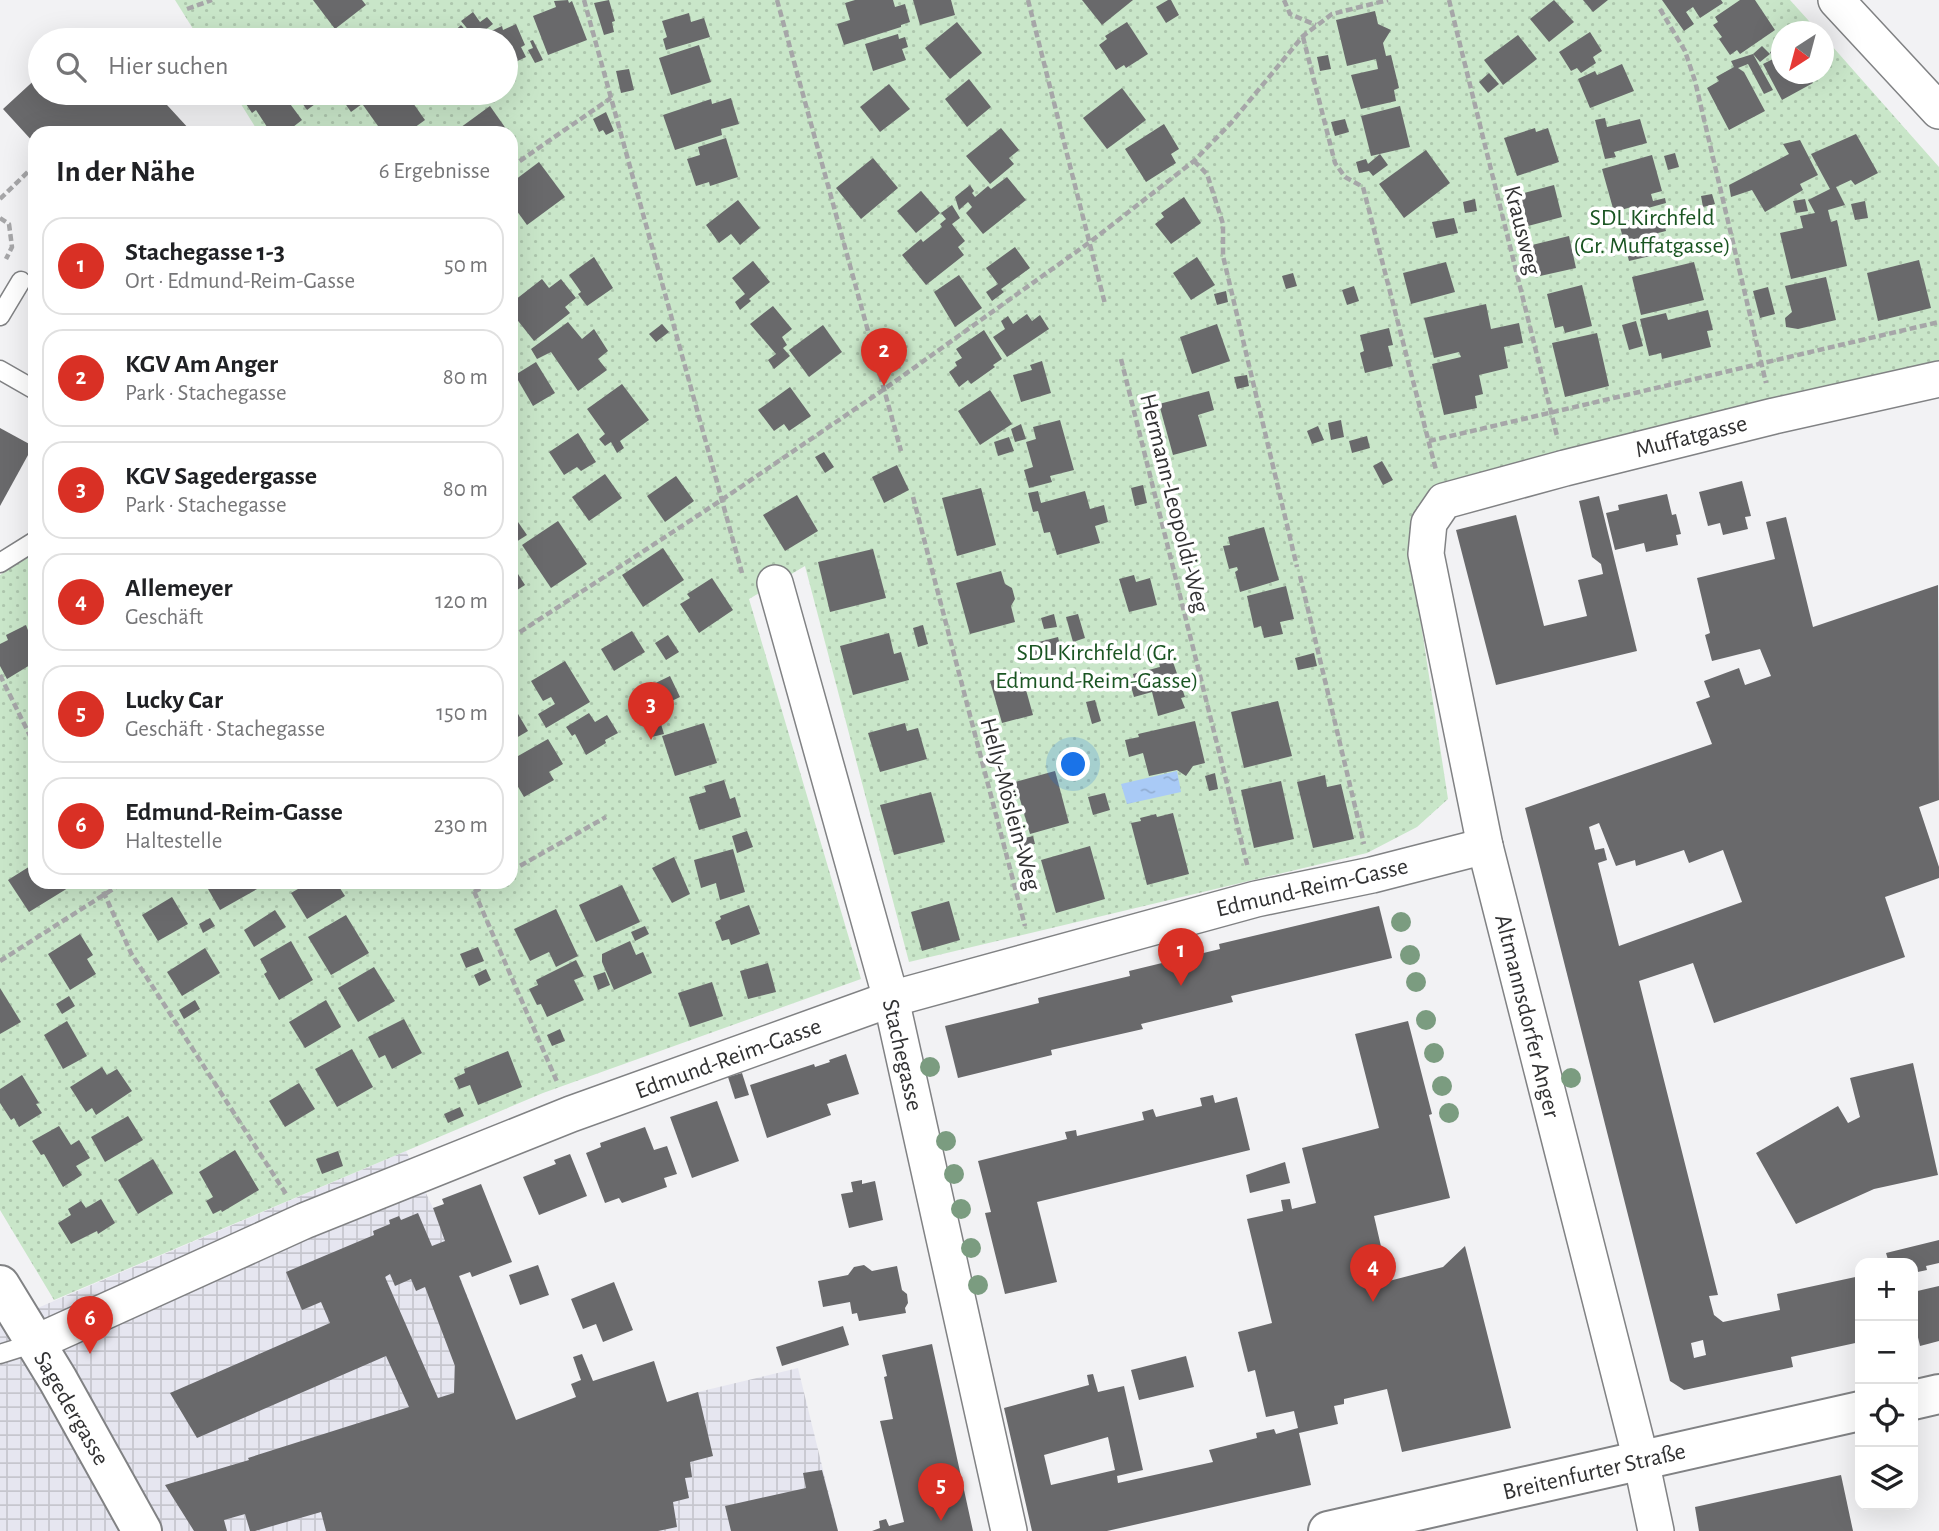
<!DOCTYPE html>
<html lang="de">
<meta charset="utf-8">
<style>
:root{--surface:#fff;--page:#f6f6f6;--text:#202124;--muted:#757577;--line:#e0e0e0;--accent:#d93025}
body{margin:0;font-family:"Alegreya Sans",sans-serif;background:var(--page);color:var(--text)}
.controls{position:absolute;right:21px;bottom:21px;display:grid;overflow:hidden;border-radius:14px;box-shadow:0 7px 28px #0002}
.controls button{width:63px;height:63px;display:grid;place-items:center;padding:0;border:0;border-bottom:2px solid var(--line);background:var(--surface);color:var(--text);font:35px sans-serif}
.compass{position:absolute;left:1771px;top:21px;width:63px;height:63px;border-radius:50%;background:var(--surface);box-shadow:0 7px 28px #0002;rotate:216deg}
.you{position:absolute;left:1074px;top:765px;width:24px;height:24px;margin:-18px;border:5px solid #fff;border-radius:50%;background:#1a73e8;box-shadow:0 0 0 10px #1a73e833}
.badge{display:grid;place-items:center;width:46px;height:46px;border-radius:50%;background:var(--accent);color:#fff;font-size:23px;font-weight:700}
.pin{position:absolute;translate:-50% -58px;filter:drop-shadow(0 2px 4px #0008)}
.pin::after{content:'';position:absolute;top:37px;width:24px;height:21px;background:inherit;clip-path:polygon(0 0,100% 0,50% 100%)}
.list{margin:0;padding:0;list-style:none}
h2{display:flex;justify-content:space-between;align-items:center;height:91px;margin:0;padding:0 28px;font-size:30px}
h2 small{font-size:23px;font-weight:400;color:var(--muted)}
.list li{display:grid;grid-template-columns:46px 1fr auto;gap:21px;align-items:center;box-sizing:border-box;height:98px;margin:0 14px 14px;padding:0 14px;border:2px solid var(--line);border-radius:21px}
.list b{display:block;font-size:26px;white-space:nowrap}
.list p{margin:0;font-size:23px;white-space:nowrap;color:var(--muted)}
.list em{font-size:23px;font-style:normal;color:var(--muted)}
.icon{flex:none;width:38px;height:38px;fill:none;stroke:currentColor;stroke-width:2;stroke-linecap:round;stroke-linejoin:round}
.map{position:relative;flex:none;width:1939px;height:1531px;overflow:hidden}
.search{position:absolute;background:var(--surface);box-shadow:0 7px 28px #0002;left:28px;top:28px;width:490px;height:77px;display:flex;align-items:center;gap:18px;box-sizing:border-box;padding:0 24px;border-radius:38px;color:var(--muted);font-size:26px}
.panel{position:absolute;background:var(--surface);box-shadow:0 7px 28px #0002;left:28px;top:126px;width:490px;height:763px;border-radius:21px}
.map>svg:first-child{display:block}
.industrial{fill:url(#industrial-grid)}
.park{fill:url(#park-dots)}
.water{fill:url(#water-ripples)}
.building{fill:#69696b;fill-rule:evenodd}
.lines{fill:none;stroke-linecap:round;stroke-linejoin:round}
.lane-casing{stroke:#818284;stroke-width:21}
.street-casing{stroke:#818284;stroke-width:38}
.primary-casing{stroke:#818284;stroke-width:42}
.path{stroke:#a6a6a8;stroke-width:4.5;stroke-dasharray:7 3.5;stroke-linecap:butt}
.lane{stroke:#fff;stroke-width:18}
.street{stroke:#fff;stroke-width:35}
.primary{stroke:#fff;stroke-width:38}
.tree{fill:#7b9c80}
.labels{text-anchor:middle;stroke-width:7;stroke-linejoin:round;paint-order:stroke}
.park-label{font-size:24px;fill:#1a5522;stroke:#fff}
.street-label{font-size:24px;fill:#323233;stroke:#fff}
</style>
<div class="map">
<svg width="1939" height="1531" viewBox="0 0 1939 1531">
<defs>
<pattern id="industrial-grid" width="8" height="8" patternUnits="userSpaceOnUse" patternTransform="scale(1.75)"><rect width="8" height="8" fill="#e6e6f0"/><path d="M0 4h8M4 0v8" fill="none" stroke="#c6c6ce"/></pattern>
<pattern id="park-dots" width="8" height="8" patternUnits="userSpaceOnUse" patternTransform="scale(1.75)"><rect width="8" height="8" fill="#c9e6c9"/><path d="M2 2h.1M6 6h.1" fill="none" stroke="#adc6ad" stroke-width="1.8" stroke-linecap="round"/></pattern>
<pattern id="water-ripples" width="26" height="14" patternUnits="userSpaceOnUse" patternTransform="scale(1.75)"><rect width="26" height="14" fill="#a9caf6"/><path d="M2 4q2-2 4 0t4 0M15 11q2-2 4 0t4 0" fill="none" stroke="#92aed3"/></pattern>
</defs>
<rect width="100%" height="100%" fill="#f2f2f4"/>
<!-- industrial -->
<polygon class="industrial" points="406,1151 433,1208 526,1447 698,1392 798,1368 838,1531 0,1531 0,1324"/>
<!-- park -->
<polygon class="park" points="175,0 1790,0 1818,31 1782,32 1782,74 1824,74 1824,37 1939,167 1939,367 1415,515 1409,546 1448,799 1417,827 1367,853 909,962 805,566 749,599 861,979 543,1093 54,1300 0,1210 0,575 35,553 35,882 511,882 511,133 259,133 234,93 506,93 506,40 200,40"/>
<!-- water -->
<polygon class="water" points="1177,771 1181,792 1127,804 1121,784"/>
<!-- building -->
<g class="building">
<polygon points="313,0 362,0 366,5 335,29"/>
<polygon points="568,0 569,3 572,1 587,40 548,55 533,16 556,7 554,1"/>
<polygon points="609,0 615,21 612,22 614,32 604,35 594,3"/>
<polygon points="855,0 893,0 895,7 905,4 910,22 901,25 901,27 844,45 837,24 850,20 845,3"/>
<polygon points="913,0 951,0 955,15 920,25"/>
<polygon points="1082,0 1133,0 1102,25"/>
<polygon points="1168,0 1171,0 1179,15 1166,23 1156,7"/>
<polygon points="1554,0 1574,22 1549,42 1530,19"/>
<polygon points="1583,0 1608,0 1593,12"/>
<polygon points="1662,0 1721,0 1723,3 1700,18 1693,7 1686,12 1694,24 1684,31"/>
<polygon points="1740,0 1755,0 1775,30 1740,54 1737,50 1730,55 1719,39 1722,37 1713,25 1718,22 1715,17"/>
<polygon points="1375,11 1378,24 1391,30 1383,43 1386,56 1391,55 1399,88 1394,90 1396,101 1361,109 1351,75 1378,69 1376,59 1347,66 1336,20"/>
<polygon points="473,12 480,22 487,17 493,24 475,38 461,21"/>
<polygon points="689,13 691,22 704,18 710,37 666,50 663,39 667,37 662,21"/>
<polygon points="957,22 982,53 950,79 925,48"/>
<polygon points="1127,22 1148,54 1126,68 1124,65 1116,70 1099,45 1107,39 1105,36"/>
<polygon points="516,24 525,45 521,47 526,57 507,66 506,40 486,40 483,35 502,26 503,30"/>
<polygon points="461,25 470,35 464,40 455,40 450,35"/>
<polygon points="1590,32 1602,51 1593,57 1596,63 1581,73 1577,68 1571,71 1559,52"/>
<polygon points="898,34 899,39 905,37 908,47 902,49 906,60 873,71 865,44"/>
<polygon points="1518,35 1537,59 1503,85 1484,60"/>
<polygon points="533,40 543,60 535,63 528,50 533,48 530,41"/>
<polygon points="699,45 711,82 671,95 659,58"/>
<polygon points="1762,46 1770,54 1760,62 1753,54 1773,90 1764,94 1748,64 1738,68 1744,72 1765,111 1729,130 1707,88 1719,81 1716,77 1734,67 1731,61 1753,54"/>
<polygon points="1782,46 1782,74 1808,74 1813,83 1782,100 1763,64 1773,59 1770,52"/>
<polygon points="1328,55 1331,69 1320,71 1317,57"/>
<polygon points="1622,64 1634,91 1590,108 1578,79 1595,71 1597,75"/>
<polygon points="629,69 634,90 621,93 616,71"/>
<polygon points="1489,73 1499,84 1488,93 1479,82"/>
<polygon points="40,75 40,93 156,93 190,130 187,133 35,133 35,144 3,109"/>
<polygon points="969,79 991,107 967,127 945,99"/>
<polygon points="889,84 910,109 880,132 860,107"/>
<polygon points="1122,88 1146,120 1107,149 1083,118"/>
<polygon points="262,93 282,93 302,120 293,127 298,133 271,133 256,110 252,113 246,104"/>
<polygon points="295,93 330,93 307,110"/>
<polygon points="381,93 406,93 425,120 407,133 383,133 363,105"/>
<polygon points="354,94 362,104 351,112 344,102"/>
<polygon points="731,98 739,124 721,129 722,135 675,150 663,115 711,99 712,104"/>
<polygon points="490,106 509,133 453,133"/>
<polygon points="1400,106 1410,147 1371,156 1361,116"/>
<polygon points="606,112 614,131 606,135 603,130 599,132 593,119"/>
<polygon points="1605,118 1607,127 1640,119 1647,143 1614,152 1616,157 1605,159 1595,120"/>
<polygon points="1345,119 1349,132 1335,136 1331,122"/>
<polygon points="1164,124 1179,149 1171,154 1176,163 1146,182 1125,149"/>
<polygon points="1001,128 1019,150 1009,158 1014,164 990,184 966,156"/>
<polygon points="1535,128 1536,132 1548,128 1559,162 1517,176 1504,138"/>
<polygon points="1856,134 1878,173 1855,185 1851,180 1836,187 1845,205 1828,210 1831,222 1837,220 1847,266 1791,279 1780,233 1803,228 1800,216 1815,213 1808,200 1830,189 1811,154"/>
<polygon points="726,138 738,177 710,186 709,182 696,186 687,159 700,155 698,147"/>
<polygon points="1800,140 1818,175 1800,184 1803,190 1765,212 1752,190 1731,197 1729,185 1789,154 1783,144"/>
<polygon points="1426,150 1450,183 1404,218 1379,184"/>
<polygon points="1675,153 1679,167 1668,170 1664,156"/>
<polygon points="1380,154 1388,165 1373,176 1369,171 1359,173 1356,162 1366,159 1368,164"/>
<polygon points="1652,155 1662,191 1651,194 1653,201 1665,198 1666,203 1637,211 1635,206 1614,212 1602,169"/>
<polygon points="873,158 898,188 861,219 836,188"/>
<polygon points="539,162 565,197 527,225 511,203 511,183"/>
<polygon points="1007,177 1026,200 983,234 966,213 972,207 968,202 959,210 955,197 970,185 974,191 972,193 975,197 988,186 991,189"/>
<polygon points="1554,185 1562,217 1528,226 1520,194"/>
<polygon points="921,191 940,213 916,233 897,211"/>
<polygon points="1712,194 1715,204 1703,207 1701,196"/>
<polygon points="1184,197 1201,223 1171,244 1155,224 1164,217 1161,213"/>
<polygon points="1475,199 1477,211 1465,213 1463,202"/>
<polygon points="1805,199 1808,211 1796,213 1793,201"/>
<polygon points="738,200 760,228 740,245 731,234 719,243 706,225"/>
<polygon points="1865,201 1868,218 1855,220 1851,204"/>
<polygon points="952,205 960,218 952,224 965,241 958,247 964,255 926,285 902,255 921,239 923,242 942,227 940,224 946,219 941,213"/>
<polygon points="1661,212 1666,231 1658,233 1663,253 1629,261 1619,223"/>
<polygon points="1454,218 1458,233 1436,238 1432,222"/>
<polygon points="1569,236 1576,268 1540,276 1532,245"/>
<polygon points="1015,247 1030,268 1001,289 1004,292 992,301 986,292 998,284 986,268"/>
<polygon points="594,257 613,288 587,306 578,294 581,292 569,275"/>
<polygon points="1197,257 1215,285 1191,300 1173,273"/>
<polygon points="1919,260 1931,308 1878,321 1867,273"/>
<polygon points="753,261 770,282 749,299 751,301 740,310 735,302 745,294 732,278"/>
<polygon points="1446,262 1455,292 1411,304 1403,273"/>
<polygon points="1694,262 1704,300 1641,315 1632,277"/>
<polygon points="1293,273 1297,286 1286,289 1282,276"/>
<polygon points="959,275 982,308 955,327 934,292"/>
<polygon points="1826,277 1836,320 1798,329 1786,327 1785,318 1792,312 1785,286"/>
<polygon points="542,279 549,288 561,279 576,298 565,307 570,313 534,341 511,312 511,307 517,302 515,300"/>
<polygon points="1582,285 1592,326 1565,333 1563,326 1555,328 1547,294"/>
<polygon points="1354,286 1359,301 1347,305 1342,290"/>
<polygon points="1768,287 1775,314 1760,318 1753,291"/>
<polygon points="1226,291 1228,302 1217,305 1214,294"/>
<polygon points="1486,304 1491,329 1519,323 1523,343 1504,347 1508,368 1479,375 1483,394 1475,396 1477,408 1444,415 1432,364 1461,357 1459,352 1434,358 1424,318"/>
<polygon points="773,306 792,329 782,337 787,345 783,348 790,356 774,369 768,360 776,354 750,324"/>
<polygon points="1708,310 1713,330 1707,331 1711,347 1662,359 1661,353 1649,356 1640,319 1666,313 1668,320"/>
<polygon points="1027,314 1032,321 1040,315 1049,329 1007,357 993,337 1005,329 1001,321 1008,316 1013,324"/>
<polygon points="1636,321 1643,346 1629,350 1622,325"/>
<polygon points="568,322 582,339 594,329 608,351 598,359 607,370 578,391 551,352 537,359 531,349"/>
<polygon points="662,324 669,332 656,342 649,334"/>
<polygon points="1217,324 1230,361 1192,374 1180,337"/>
<polygon points="823,325 842,352 809,377 789,350"/>
<polygon points="1389,328 1393,345 1388,346 1393,366 1365,373 1360,353 1364,351 1360,335"/>
<polygon points="984,330 1002,359 993,365 995,367 971,384 968,380 959,387 949,372 957,366 955,362 962,358 956,349"/>
<polygon points="1597,333 1609,386 1565,397 1552,343"/>
<polygon points="1042,361 1051,393 1021,402 1013,375 1032,370 1030,365"/>
<polygon points="536,362 555,393 533,406 515,375"/>
<polygon points="1247,375 1249,386 1237,389 1234,377"/>
<polygon points="622,384 649,420 620,441 624,448 617,453 611,442 605,446 599,439 605,434 587,409"/>
<polygon points="790,387 811,416 789,431 784,424 774,431 758,410"/>
<polygon points="990,390 1012,424 980,445 958,411"/>
<polygon points="1209,391 1214,410 1198,415 1207,446 1173,455 1159,404"/>
<polygon points="1060,420 1074,470 1050,476 1052,482 1029,488 1024,470 1033,467 1026,442 1036,439 1033,427"/>
<polygon points="1341,420 1344,437 1331,440 1328,423"/>
<polygon points="1021,424 1026,439 1015,442 1011,429"/>
<polygon points="1318,426 1324,440 1312,444 1307,431"/>
<polygon points="0,428 33,446 0,506"/>
<polygon points="578,433 596,462 581,471 577,467 564,475 549,452"/>
<polygon points="1367,436 1370,448 1352,453 1349,441"/>
<polygon points="1009,437 1014,451 998,456 994,442"/>
<polygon points="824,452 834,467 825,473 815,457"/>
<polygon points="1382,461 1393,480 1383,485 1373,466"/>
<polygon points="897,465 909,490 884,503 872,477"/>
<polygon points="605,474 622,498 589,521 572,497"/>
<polygon points="676,476 694,501 665,522 647,496"/>
<polygon points="1742,481 1751,516 1745,517 1748,529 1723,535 1720,523 1708,526 1699,492"/>
<polygon points="1143,485 1147,503 1135,506 1131,488"/>
<polygon points="981,488 996,545 957,556 942,498"/>
<polygon points="1038,491 1041,503 1085,491 1090,509 1104,505 1108,522 1095,526 1100,543 1057,555 1050,532 1044,533 1038,511 1033,512 1028,493"/>
<polygon points="1667,494 1672,515 1676,514 1681,534 1676,535 1678,545 1646,552 1644,543 1615,550 1606,513 1619,510 1618,505"/>
<polygon points="797,495 818,531 785,551 763,515"/>
<polygon points="1599,496 1637,651 1496,685 1456,530 1516,515 1544,626 1587,616 1578,580 1603,574 1601,564 1592,557 1579,501"/>
<path d="M 1786,517 L 1813,627 L 1938,585 L 1939,800 L 1919,807 L 1939,867 L 1939,878 L 1885,897 L 1905,957 L 1714,1023 L 1693,963 L 1639,981 L 1718,1295 L 1709,1296 L 1714,1315 L 1723,1322 L 1780,1310 L 1777,1294 L 1860,1276 L 1860,1342 L 1791,1357 L 1793,1367 L 1684,1390 L 1670,1381 L 1525,808 L 1712,744 L 1696,702 L 1710,697 L 1704,681 L 1739,668 L 1745,685 L 1771,676 L 1760,649 L 1712,661 L 1705,635 L 1710,633 L 1697,578 L 1775,559 L 1766,522 ZM 1599,823 L 1616,866 L 1635,860 L 1636,866 L 1684,850 L 1689,863 L 1723,850 L 1742,902 L 1619,946 L 1598,863 L 1607,860 L 1604,848 L 1595,850 L 1589,827 ZM 1703,1340 L 1706,1355 L 1694,1358 L 1691,1343 Z"/>
<polygon points="558,521 587,564 551,588 522,545"/>
<polygon points="518,522 527,535 516,542 511,535 511,527"/>
<polygon points="1264,527 1279,580 1240,592 1235,572 1238,570 1237,567 1229,569 1223,546 1230,545 1228,537"/>
<polygon points="663,548 684,580 643,607 622,575"/>
<polygon points="873,549 886,598 830,612 818,562"/>
<polygon points="511,563 525,585 511,594"/>
<polygon points="1001,571 1005,584 1012,588 1015,599 1011,606 1015,622 970,634 956,583"/>
<polygon points="1134,575 1136,582 1150,578 1157,605 1129,612 1119,579"/>
<polygon points="712,578 733,610 699,633 680,604 690,598 687,594"/>
<polygon points="1286,586 1294,619 1280,622 1283,634 1264,638 1261,626 1254,628 1247,596"/>
<polygon points="1054,614 1057,627 1044,629 1041,618"/>
<polygon points="1078,614 1085,638 1073,642 1066,617"/>
<polygon points="26,625 35,649 35,662 7,679 0,666 0,644 8,640 6,635"/>
<polygon points="923,625 928,644 918,647 913,628"/>
<polygon points="632,631 645,652 614,671 601,649"/>
<polygon points="889,633 894,654 901,652 909,680 853,695 840,646"/>
<polygon points="668,635 679,652 666,660 655,643"/>
<polygon points="1058,637 1062,653 1035,660 1031,644"/>
<polygon points="1314,653 1317,666 1298,670 1295,658"/>
<polygon points="1172,659 1185,697 1181,698 1185,708 1158,716 1152,692 1134,697 1130,683 1135,682 1133,674 1160,667 1159,663"/>
<polygon points="565,661 590,702 546,728 538,714 555,704 551,697 543,701 531,681"/>
<polygon points="1021,672 1033,715 1002,723 990,681"/>
<polygon points="670,676 680,697 649,712 646,705 640,708 636,698 642,695 639,691"/>
<polygon points="1095,700 1101,721 1092,724 1086,702"/>
<polygon points="1278,701 1292,756 1244,768 1231,712"/>
<polygon points="511,702 528,731 511,741"/>
<polygon points="589,713 595,722 607,715 618,733 605,740 606,743 586,755 575,734 572,736 566,727"/>
<polygon points="1195,721 1205,763 1193,766 1186,776 1177,770 1149,776 1143,753 1129,757 1125,740 1139,737 1138,734"/>
<polygon points="704,723 717,763 675,776 662,736"/>
<polygon points="905,723 907,731 918,728 927,759 880,772 868,733"/>
<polygon points="661,724 664,734 652,737 649,727"/>
<polygon points="548,739 563,764 549,772 554,780 524,797 511,775 511,760"/>
<polygon points="1055,771 1069,823 1030,834 1015,782"/>
<polygon points="1215,773 1218,789 1209,791 1205,776"/>
<polygon points="1325,775 1327,787 1341,784 1354,839 1313,848 1297,782"/>
<polygon points="724,780 730,799 735,797 741,817 699,830 689,797 706,792 704,786"/>
<polygon points="1281,781 1294,839 1254,848 1241,790"/>
<polygon points="931,792 945,842 894,855 880,805"/>
<polygon points="1105,793 1110,810 1093,815 1088,797"/>
<polygon points="1173,813 1189,874 1147,885 1131,823 1141,821 1140,818 1156,814 1157,817"/>
<polygon points="747,831 753,847 737,853 732,836"/>
<polygon points="1033,836 1035,844 1019,847 1017,840"/>
<polygon points="1090,846 1105,899 1056,913 1041,860"/>
<polygon points="733,849 745,892 720,900 716,883 701,888 694,860"/>
<polygon points="674,857 690,894 672,903 652,868"/>
<polygon points="35,863 35,882 64,882 68,888 29,912 8,880"/>
<polygon points="204,882 265,882 266,884 220,910"/>
<polygon points="310,882 336,882 345,896 307,919 291,893"/>
<polygon points="622,885 640,922 596,942 579,905"/>
<polygon points="172,897 188,924 158,941 142,915"/>
<polygon points="949,901 960,940 922,951 911,912"/>
<polygon points="749,905 760,934 731,945 729,939 722,941 715,922 721,919 720,916"/>
<polygon points="1379,906 1392,958 1231,996 1233,1002 1141,1024 1143,1029 1051,1050 1052,1055 958,1078 945,1026 1039,1003 1038,998 1130,976 1129,971 1220,949 1219,944"/>
<polygon points="556,909 578,956 556,967 549,952 530,961 514,929"/>
<polygon points="275,910 286,927 254,947 244,930"/>
<polygon points="346,915 369,953 331,975 308,937"/>
<polygon points="210,918 215,926 203,933 199,924"/>
<polygon points="645,926 649,934 635,941 631,932"/>
<polygon points="80,934 93,955 87,959 96,974 70,990 48,954"/>
<polygon points="291,941 313,980 279,1000 264,974 267,972 260,959"/>
<polygon points="630,941 636,955 643,952 652,973 614,990 602,962 602,954"/>
<polygon points="478,947 484,961 466,968 460,954"/>
<polygon points="205,948 220,973 182,996 167,972"/>
<polygon points="576,960 584,976 574,980 584,1000 547,1017 541,1004 537,1005 529,989 538,985 536,980"/>
<polygon points="768,963 776,992 748,999 740,971"/>
<polygon points="374,967 395,1001 358,1022 338,988"/>
<polygon points="486,969 491,980 479,986 474,975"/>
<polygon points="605,972 610,985 598,990 593,976"/>
<polygon points="712,982 723,1016 690,1027 678,993"/>
<polygon points="0,988 21,1022 0,1034"/>
<polygon points="69,996 75,1006 62,1014 56,1004"/>
<polygon points="195,1000 200,1009 184,1019 179,1010"/>
<polygon points="326,1000 341,1027 305,1048 289,1022"/>
<polygon points="404,1019 422,1053 392,1069 385,1055 379,1058 368,1037"/>
<polygon points="67,1021 87,1056 63,1069 44,1035"/>
<path d="M 1408,1021 L 1432,1114 L 1429,1115 L 1450,1198 L 1374,1216 L 1389,1281 L 1443,1267 L 1465,1246 L 1511,1428 L 1402,1452 L 1387,1389 L 1344,1399 L 1344,1404 L 1334,1406 L 1338,1424 L 1299,1433 L 1311,1485 L 1107,1531 L 1032,1531 L 1004,1408 L 1089,1385 L 1087,1375 L 1093,1374 L 1098,1392 L 1124,1386 L 1143,1470 L 1117,1476 L 1118,1483 L 1213,1462 L 1209,1450 L 1257,1438 L 1256,1433 L 1274,1429 L 1276,1434 L 1298,1428 L 1294,1411 L 1266,1417 L 1255,1370 L 1248,1372 L 1238,1332 L 1272,1323 L 1247,1219 L 1283,1211 L 1281,1200 L 1290,1199 L 1292,1209 L 1316,1203 L 1302,1148 L 1379,1128 L 1355,1034 ZM 1108,1437 L 1115,1470 L 1051,1485 L 1044,1455 Z"/>
<polygon points="560,1029 565,1041 552,1046 547,1035"/>
<polygon points="352,1049 373,1087 337,1107 315,1069"/>
<polygon points="508,1051 522,1087 478,1105 470,1085 459,1089 454,1078 465,1073 464,1069"/>
<polygon points="846,1054 859,1094 827,1104 831,1115 767,1138 750,1085 814,1064 815,1067 830,1062 829,1060"/>
<polygon points="1913,1063 1938,1175 1874,1189 1796,1224 1756,1153 1838,1106 1848,1123 1860,1117 1850,1078"/>
<polygon points="102,1067 107,1075 117,1069 132,1091 96,1115 92,1108 86,1112 70,1087"/>
<polygon points="742,1073 749,1095 735,1099 728,1077"/>
<polygon points="22,1075 39,1103 36,1104 42,1113 19,1127 14,1118 11,1120 0,1103 0,1089"/>
<polygon points="299,1083 315,1109 285,1127 269,1101"/>
<polygon points="1213,1095 1215,1103 1237,1097 1250,1150 1037,1202 1057,1282 1005,1294 985,1213 991,1212 978,1161 1067,1139 1065,1132 1076,1130 1077,1136 1144,1120 1142,1112 1153,1109 1156,1117 1202,1106 1200,1098"/>
<polygon points="717,1101 739,1161 692,1178 670,1117"/>
<polygon points="460,1107 464,1116 448,1123 444,1114"/>
<polygon points="128,1116 143,1140 105,1162 91,1137"/>
<polygon points="59,1126 71,1145 79,1140 90,1158 76,1166 82,1175 63,1187 44,1154 41,1155 32,1141"/>
<polygon points="645,1127 654,1150 667,1146 677,1174 664,1178 667,1187 622,1203 619,1198 605,1203 586,1153 601,1147 600,1143"/>
<polygon points="235,1150 259,1190 222,1212 221,1210 213,1214 206,1201 213,1197 199,1172"/>
<polygon points="338,1151 343,1166 322,1174 316,1159"/>
<polygon points="570,1154 587,1196 539,1215 523,1177 556,1164 554,1160"/>
<polygon points="153,1159 173,1193 138,1214 118,1180"/>
<polygon points="1285,1162 1290,1183 1250,1193 1246,1175"/>
<polygon points="862,1180 862,1184 875,1181 883,1220 849,1228 841,1194 853,1192 851,1182"/>
<path d="M 481,1184 L 512,1262 L 472,1277 L 470,1272 L 459,1276 L 516,1420 L 576,1397 L 571,1384 L 581,1380 L 573,1357 L 582,1354 L 593,1381 L 654,1361 L 667,1402 L 698,1392 L 713,1456 L 690,1462 L 692,1477 L 685,1478 L 689,1498 L 673,1502 L 677,1527 L 658,1531 L 326,1531 L 321,1512 L 255,1531 L 250,1531 L 245,1514 L 224,1520 L 227,1531 L 194,1531 L 165,1485 L 249,1460 L 248,1458 L 409,1407 L 386,1356 L 197,1438 L 170,1393 L 330,1323 L 321,1302 L 302,1310 L 286,1272 L 374,1235 L 373,1231 L 390,1224 L 389,1220 L 399,1216 L 401,1220 L 418,1213 L 432,1246 L 445,1241 L 433,1208 L 444,1204 L 442,1199 ZM 390,1274 L 395,1286 L 411,1279 L 416,1291 L 425,1287 L 455,1366 L 454,1393 L 438,1398 L 385,1277 Z"/>
<polygon points="101,1199 115,1223 98,1234 97,1231 71,1244 58,1223 71,1215 68,1209 81,1201 86,1208"/>
<polygon points="1939,1240 1939,1263 1926,1266 1927,1270 1913,1273 1913,1263 1889,1263 1886,1253"/>
<polygon points="538,1265 549,1295 520,1305 509,1275"/>
<polygon points="864,1265 872,1271 897,1266 902,1290 907,1294 908,1303 905,1308 906,1313 859,1321 857,1313 852,1314 850,1302 823,1307 818,1281 848,1275 854,1267"/>
<polygon points="614,1282 633,1330 603,1342 596,1324 583,1329 571,1299"/>
<polygon points="1939,1286 1939,1341 1920,1346 1913,1316 1913,1292"/>
<polygon points="843,1326 849,1345 782,1366 776,1347"/>
<polygon points="932,1344 973,1531 872,1531 880,1528 879,1521 886,1519 889,1526 904,1522 880,1421 893,1419 884,1377 887,1376 882,1355"/>
<polygon points="1186,1356 1194,1387 1139,1400 1131,1370"/>
<polygon points="822,1470 838,1531 731,1531 725,1506 806,1488 803,1473"/>
<polygon points="1841,1475 1853,1531 1699,1531 1695,1507"/>
</g>
<g class="lines">
<!-- lane casing -->
<g class="lane-casing">
<g id="lane">
<polyline points="0,316 21,281"/>
<polyline points="0,370 35,390"/>
<polyline points="0,563 35,541"/>
<polyline points="0,1354 35,1343"/>
</g>
</g>
<!-- street casing -->
<g class="street-casing">
<g id="street">
<polyline points="1836,0 1939,111"/>
<polyline points="775,583 891,999 1009,1531"/>
<polyline points="35,1343 304,1221 571,1114 891,999 1256,899 1372,875 1485,846"/>
<polyline points="1656,1531 1641,1460 1485,846 1426,554 1429,523 1444,501 1565,468 1774,416 1939,379"/>
</g>
</g>
<!-- primary casing -->
<g class="primary-casing">
<g id="primary">
<polyline points="0,1285 58,1380 142,1531"/>
<polyline points="1913,1400 1939,1394"/>
<polyline points="1328,1531 1860,1411"/>
</g>
</g>
<!-- path -->
<g class="path">
<polyline points="584,0 742,573"/>
<polyline points="777,0 901,451"/>
<polyline points="1028,0 1105,304"/>
<polyline points="1284,0 1290,14 1316,25"/>
<polyline points="1449,0 1557,436"/>
<polyline points="187,9 212,0"/>
<polyline points="1660,9 1685,51 1695,81 1766,383"/>
<polyline points="1303,37 1335,163 1345,177 1363,187 1436,470"/>
<polyline points="1194,161 1207,174 1223,224 1223,256 1297,567"/>
<polyline points="511,167 611,98"/>
<polyline points="0,199 35,165"/>
<polyline points="0,218 9,224 12,247 6,259"/>
<polyline points="1121,359 1248,868"/>
<polyline points="1429,441 1939,322"/>
<polyline points="913,497 1025,926"/>
<polyline points="1300,576 1364,844"/>
<polyline points="511,638 723,499 883,390 1090,242 1194,161 1231,123 1303,36 1332,14 1388,0"/>
<polyline points="0,675 35,746"/>
<polyline points="511,871 606,817"/>
<polyline points="99,882 131,953 286,1194"/>
<polyline points="470,882 558,1084"/>
<polyline points="474,892 492,882"/>
<polyline points="0,961 124,882"/>
</g>
<!-- lane -->
<use href="#lane" class="lane"/>
<!-- street -->
<use href="#street" class="street"/>
<!-- primary -->
<use href="#primary" class="primary"/>
</g>
<!-- trees -->
<g class="tree">
<circle cx="1401" cy="922" r="10"/>
<circle cx="1410" cy="955" r="10"/>
<circle cx="1416" cy="982" r="10"/>
<circle cx="1426" cy="1020" r="10"/>
<circle cx="1434" cy="1053" r="10"/>
<circle cx="930" cy="1067" r="10"/>
<circle cx="1571" cy="1078" r="10"/>
<circle cx="1442" cy="1086" r="10"/>
<circle cx="1449" cy="1113" r="10"/>
<circle cx="946" cy="1141" r="10"/>
<circle cx="954" cy="1174" r="10"/>
<circle cx="961" cy="1209" r="10"/>
<circle cx="971" cy="1248" r="10"/>
<circle cx="978" cy="1285" r="10"/>
</g>
<g class="labels">
<!-- park labels -->
<g class="park-label">
<text x="1652" y="225">SDL Kirchfeld<tspan x="1652" dy="28">(Gr. Muffatgasse)</tspan></text>
<text x="1097" y="660">SDL Kirchfeld (Gr.<tspan x="1097" dy="28">Edmund-Reim-Gasse)</tspan></text>
</g>
<!-- street labels -->
<g class="street-label">
<text transform="translate(1523 230) rotate(76)" y="8">Krausweg</text>
<text transform="translate(1691 436) rotate(-14)" y="8">Muffatgasse</text>
<text transform="translate(1175 503) rotate(76)" y="8">Hermann-Leopoldi-Weg</text>
<text transform="translate(1011 804) rotate(75)" y="8">Helly-Möslein-Weg</text>
<text transform="translate(1312 887) rotate(-13)" y="8">Edmund-Reim-Gasse</text>
<text transform="translate(1528 1016) rotate(76)" y="8">Altmannsdorfer Anger</text>
<text transform="translate(903 1055) rotate(77)" y="8">Stachegasse</text>
<text transform="translate(728 1058) rotate(-20)" y="8">Edmund-Reim-Gasse</text>
<text transform="translate(72 1408) rotate(60)" y="8">Sagedergasse</text>
<text transform="translate(1594 1471) rotate(-13)" y="8">Breitenfurter Straße</text>
</g>
</g>
</svg>
<div class="controls">
<button>+</button>
<button>−</button>
<button><svg class="icon" aria-label="locate" viewBox="0 0 24 24"><circle cx="12" cy="12" r="6"/><path d="M12 2v4M12 18v4M2 12h4M18 12h4"/></svg></button>
<button><svg class="icon" aria-label="layers" viewBox="0 0 24 24"><path d="M12 4l9 5-9 5-9-5zM3 14l9 5 9-5"/></svg></button>
</div>
<svg class="compass" viewBox="-18 -18 36 36"><path d="M0-13l5 13h-10z" fill="#e53935"/><path d="M0 13l5-13h-10z" fill="#757577"/></svg>
<div class="you"></div>
<div class="pin badge" style="left:1181px;top:986px">1</div>
<div class="pin badge" style="left:884px;top:386px">2</div>
<div class="pin badge" style="left:651px;top:740px">3</div>
<div class="pin badge" style="left:1373px;top:1302px">4</div>
<div class="pin badge" style="left:941px;top:1521px">5</div>
<div class="pin badge" style="left:90px;top:1354px">6</div>
<div class="search"><svg class="icon" aria-label="search" viewBox="0 0 24 24"><circle cx="10" cy="10" r="6"/><path d="M15 15l6 6"/></svg>Hier suchen</div>
<section class="panel">
<h2>In der Nähe<small>6 Ergebnisse</small></h2>
<ul class="list">
<li><span class="badge">1</span><div><b>Stachegasse 1-3</b><p>Ort · Edmund-Reim-Gasse</p></div><em>50 m</em></li>
<li><span class="badge">2</span><div><b>KGV Am Anger</b><p>Park · Stachegasse</p></div><em>80 m</em></li>
<li><span class="badge">3</span><div><b>KGV Sagedergasse</b><p>Park · Stachegasse</p></div><em>80 m</em></li>
<li><span class="badge">4</span><div><b>Allemeyer</b><p>Geschäft</p></div><em>120 m</em></li>
<li><span class="badge">5</span><div><b>Lucky Car</b><p>Geschäft · Stachegasse</p></div><em>150 m</em></li>
<li><span class="badge">6</span><div><b>Edmund-Reim-Gasse</b><p>Haltestelle</p></div><em>230 m</em></li>
</ul>
</section>
</div>
